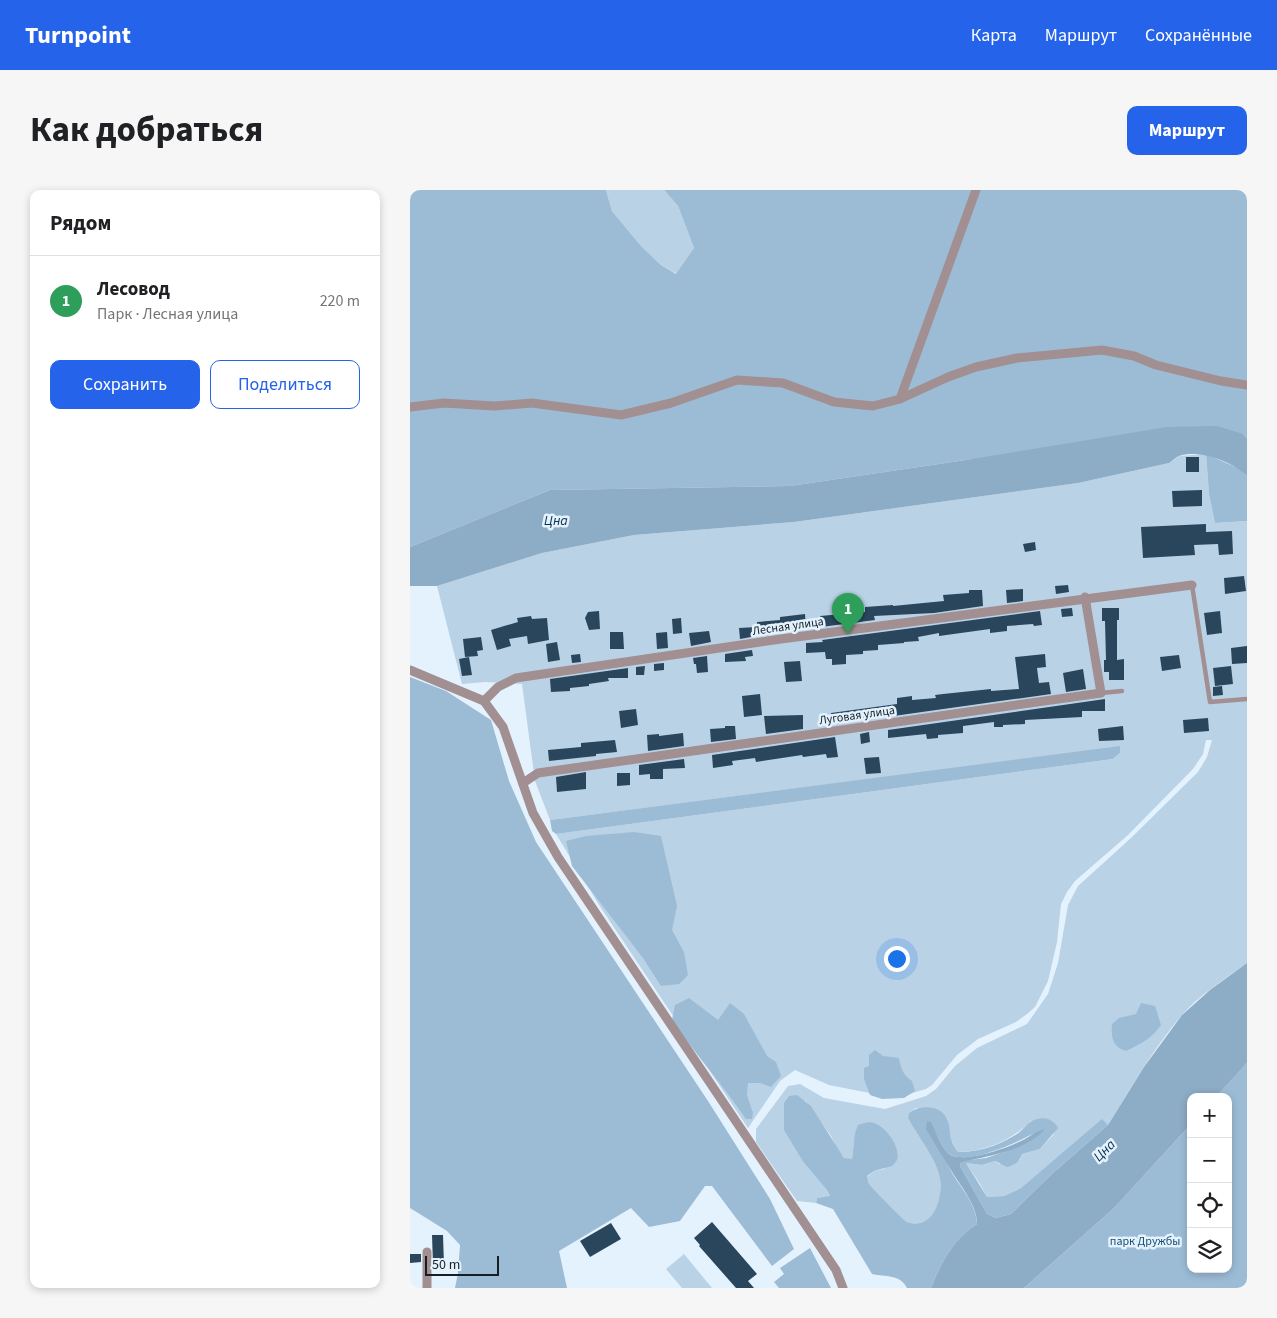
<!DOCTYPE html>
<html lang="ru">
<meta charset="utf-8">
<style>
:root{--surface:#fff;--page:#f6f6f6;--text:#202124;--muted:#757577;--line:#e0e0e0;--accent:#2563eb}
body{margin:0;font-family:"Source Sans 3",sans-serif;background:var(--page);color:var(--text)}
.controls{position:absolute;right:15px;bottom:15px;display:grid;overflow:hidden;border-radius:10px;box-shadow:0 2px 8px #0003}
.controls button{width:45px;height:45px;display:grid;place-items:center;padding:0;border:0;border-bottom:1px solid var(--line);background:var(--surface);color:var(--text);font:25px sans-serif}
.scale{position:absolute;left:15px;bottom:12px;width:74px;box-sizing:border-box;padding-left:5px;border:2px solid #151e25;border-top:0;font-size:14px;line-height:18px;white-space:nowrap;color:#151e25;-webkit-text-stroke:4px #e4f2fe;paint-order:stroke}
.you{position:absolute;left:486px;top:768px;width:18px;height:18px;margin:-12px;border:4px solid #fff;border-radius:50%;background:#1a73e8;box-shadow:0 0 0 8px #1a73e833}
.badge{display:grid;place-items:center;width:32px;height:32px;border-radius:50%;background:var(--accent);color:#fff;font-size:16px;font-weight:700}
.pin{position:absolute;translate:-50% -41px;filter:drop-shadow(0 1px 2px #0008)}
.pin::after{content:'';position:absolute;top:26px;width:18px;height:15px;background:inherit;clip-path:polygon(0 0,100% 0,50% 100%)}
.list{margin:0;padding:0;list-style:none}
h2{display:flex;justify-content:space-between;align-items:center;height:65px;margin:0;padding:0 20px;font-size:21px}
h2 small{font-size:16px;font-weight:400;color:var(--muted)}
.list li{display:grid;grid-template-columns:32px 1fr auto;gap:15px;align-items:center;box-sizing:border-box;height:90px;padding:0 20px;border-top:1px solid var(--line)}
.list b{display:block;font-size:19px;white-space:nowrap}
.list p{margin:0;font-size:16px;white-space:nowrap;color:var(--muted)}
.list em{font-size:16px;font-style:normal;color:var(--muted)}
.actions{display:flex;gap:10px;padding:15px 20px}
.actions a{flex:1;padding:11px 0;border:1px solid var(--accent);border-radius:10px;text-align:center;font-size:18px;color:var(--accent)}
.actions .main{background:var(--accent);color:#fff}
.icon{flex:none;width:28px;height:28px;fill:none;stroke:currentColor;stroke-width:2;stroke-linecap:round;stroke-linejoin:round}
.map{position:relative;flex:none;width:837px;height:1098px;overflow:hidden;border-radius:10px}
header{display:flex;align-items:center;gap:30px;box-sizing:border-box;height:70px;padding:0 25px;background:var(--accent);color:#fff}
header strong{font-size:24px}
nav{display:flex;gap:28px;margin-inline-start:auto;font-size:18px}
.intro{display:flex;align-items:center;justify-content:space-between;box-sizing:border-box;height:120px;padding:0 30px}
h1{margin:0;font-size:35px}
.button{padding:12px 22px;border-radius:10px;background:var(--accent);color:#fff;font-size:18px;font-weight:700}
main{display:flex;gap:30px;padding:0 30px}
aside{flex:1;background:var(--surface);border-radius:10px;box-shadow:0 2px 8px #0003}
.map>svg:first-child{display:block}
.green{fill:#b9d2e6}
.forest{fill:#9cbcd6}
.water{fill:#8dacc5}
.building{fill:#2a465c}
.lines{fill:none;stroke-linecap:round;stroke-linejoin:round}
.lane{stroke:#a18f91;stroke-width:4.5}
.street{stroke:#a18f91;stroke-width:9}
.labels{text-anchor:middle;stroke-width:5;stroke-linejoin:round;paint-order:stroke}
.street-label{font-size:12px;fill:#151e25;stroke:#e4f2fe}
.park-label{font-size:12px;fill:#1a4e71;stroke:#e4f2fe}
.water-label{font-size:14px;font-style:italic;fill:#0a334d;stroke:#e4f2fe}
</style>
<header>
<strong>Turnpoint</strong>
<nav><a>Карта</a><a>Маршрут</a><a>Сохранённые</a></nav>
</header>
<div class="intro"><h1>Как добраться</h1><a class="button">Маршрут</a></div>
<main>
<aside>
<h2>Рядом<small></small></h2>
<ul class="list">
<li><span class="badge" style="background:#2e9e5b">1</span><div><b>Лесовод</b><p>Парк · Лесная улица</p></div><em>220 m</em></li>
</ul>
<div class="actions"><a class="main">Сохранить</a><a>Поделиться</a></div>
</aside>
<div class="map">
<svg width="837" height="1098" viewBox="0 0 837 1098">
<rect width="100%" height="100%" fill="#e4f2fe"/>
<!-- green -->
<g class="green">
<polygon points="196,0 254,0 268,16 284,58 267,84 251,75 231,56 202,21"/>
<path d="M 796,264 L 799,304 L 805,333 L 837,331 L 837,773 C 815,789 789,805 771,826 C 743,859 721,898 698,935 L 692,930 L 611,998 L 594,1006 L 577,1007 L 570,994 L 556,973 L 572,975 L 585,971 L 589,974 L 610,970 L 612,964 L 630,959 L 644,944 L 621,931 C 601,950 576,962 548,962 C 540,951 539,941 537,928 L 506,918 L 499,923 L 498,928 C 507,946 527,969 530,989 C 533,1009 523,1041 497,1032 C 493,1030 462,999 459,994 C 458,992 458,989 457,987 L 464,981 L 474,979 L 487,961 L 479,945 L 444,952 L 442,970 L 434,968 L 428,961 L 421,946 L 395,910 L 394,973 L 416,999 L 420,1007 L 407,1008 L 406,1013 L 387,1011 L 346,952 L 346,939 L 378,896 L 390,894 L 414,908 L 475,919 L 516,906 L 526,899 L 545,876 L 567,858 L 617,834 L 638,804 L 648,773 L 658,715 L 668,696 L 721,648 L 788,582 L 797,567 L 802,550 L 796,550 L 793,564 L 783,579 L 718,645 L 665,691 L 657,702 L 651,714 L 647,752 L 638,791 L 625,817 L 617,824 L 606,832 L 568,849 L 547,865 L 522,895 L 516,899 L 485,908 L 419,895 L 385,880 L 370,891 L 338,938 L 191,718 L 146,644 L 703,569 L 710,563 L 710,557 L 140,630 L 125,591 L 112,494 L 75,492 L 52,494 L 27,396 L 132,363 L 224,345 L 384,332 L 668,293 L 759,273 L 769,266 Z"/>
<polygon points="274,1064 302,1098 272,1098 256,1079"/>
</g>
<!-- forest -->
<g class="forest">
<polygon points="0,0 196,0 202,21 231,56 251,75 266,84 284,58 268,16 254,0 837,0 837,248 833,244 556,270 380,296 140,300 0,357"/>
<polygon points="796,264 830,279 837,286 837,331 805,333 799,304"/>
<polygon points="0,487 36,501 81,530 99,591 126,652 298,911 360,1009 384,1059 362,1076 302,996 295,996 270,1031 239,1037 221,1018 149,1061 157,1098 45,1098 48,1083 50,1055 37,1041 0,1018"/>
<polygon points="710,556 710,563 703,569 146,644 142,641 140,630"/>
<polygon points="224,642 251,646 267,716 262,740 274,762 278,785 269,794 251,796 233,768 162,676 156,651 176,646"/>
<path d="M 279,808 L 308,830 L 320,813 L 334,824 L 357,866 L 366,872 L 371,886 L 361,897 L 350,893 L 338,893 L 337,905 L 343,923 L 342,929 L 336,929 C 313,895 285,864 262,830 L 265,815 Z"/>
<path d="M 731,813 L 745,816 L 751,835 C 743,848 730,854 716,861 C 702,857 701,847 702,834 L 709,828 L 726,824 Z"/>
<path d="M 465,860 L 473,866 L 489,868 C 491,879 493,885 502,891 L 505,901 L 494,908 L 472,909 L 460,905 L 454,889 L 454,878 L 459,876 L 459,865 Z"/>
<polygon points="837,873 837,1098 614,1098 704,1018 781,934 781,1079 818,1079 818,907 806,907"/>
<path d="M 387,905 L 401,916 L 434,968 L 442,969 L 445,943 L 448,935 C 454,933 459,931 464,933 C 476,937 491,957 487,970 C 486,972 484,974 482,976 L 464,981 L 457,986 C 458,989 458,992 459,994 C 462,998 493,1030 497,1032 C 523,1041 533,1008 530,989 C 527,969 507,946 498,928 L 499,923 C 510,915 530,914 537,929 C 542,941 537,947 548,962 C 560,962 571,960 583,956 C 591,953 600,948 607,944 C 613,940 616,934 622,931 C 632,926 643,928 648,938 L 630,959 L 612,964 C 609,973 605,975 597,977 L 585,971 L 572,975 L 556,973 L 577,1007 L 594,1006 L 611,998 L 692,929 L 698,935 L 642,984 L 601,1024 L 586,1028 L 577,1024 L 550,976 L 551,971 L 576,968 L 597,961 L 628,941 C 611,951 559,975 541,965 C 533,961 525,941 521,933 C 528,949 533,967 542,983 C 552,999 566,1014 567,1034 C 543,1049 531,1073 521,1098 L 497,1098 C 490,1084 476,1087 462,1084 L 423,1019 L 406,1013 L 407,1008 L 420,1006 L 416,999 L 394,973 L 374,940 L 374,913 L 379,906 Z"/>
<polygon points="400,1058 421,1098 369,1098 364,1092 374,1084 370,1078"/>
</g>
<!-- water -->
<g class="water">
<path d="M 807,236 L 833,244 L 837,248 L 837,286 C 823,272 789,259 769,266 C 766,267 762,271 759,273 L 668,293 L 384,332 L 224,345 L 132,363 L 27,396 L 0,396 L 0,357 L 140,300 L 380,296 L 556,270 L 757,237 Z"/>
<path d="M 837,773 L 837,873 L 806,907 L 781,907 L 781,934 L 704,1018 L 614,1098 L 521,1098 C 531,1073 543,1049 567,1034 C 567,1015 552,998 542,982 C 533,968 525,953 516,939 L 517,931 L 521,932 C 526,942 530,955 538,963 C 550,975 597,958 611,951 C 620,947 626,941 635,939 C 616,961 578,966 551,972 L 550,976 L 577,1024 L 586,1028 L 601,1024 L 642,984 L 698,935 L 734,877 L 772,825 L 800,800 Z"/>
</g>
<!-- building -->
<g class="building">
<rect x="776" y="267" width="13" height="15"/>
<polygon points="792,300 792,316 763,317 762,301"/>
<polygon points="796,334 796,342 822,341 823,364 809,365 808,354 784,355 785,365 733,368 731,337"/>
<polygon points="625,352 626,360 615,362 613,354"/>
<polygon points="834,386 836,401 815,404 814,388"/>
<polygon points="658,395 659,402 646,404 645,396"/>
<polygon points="613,399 613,411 597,413 596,400"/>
<polygon points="559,400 572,400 573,416 524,423 464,426 465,430 411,437 410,426 455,422 455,417 483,415 483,416 534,411 533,405 559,403"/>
<polygon points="662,418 663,426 652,427 651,419"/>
<polygon points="692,418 709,418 709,430 707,430 707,470 714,469 714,490 699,490 699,482 694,482 694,470 696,470 695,431 692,431"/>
<polygon points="189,421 190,439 179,440 175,428 178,422"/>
<polygon points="630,421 632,435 624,436 623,434 597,436 597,441 580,443 580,439 529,446 529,443 508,447 509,451 494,452 494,453 468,455 468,460 453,461 453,464 436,465 436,474 422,475 422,469 416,469 415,462 396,463 396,453 413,452 412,450"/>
<polygon points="810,421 812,443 797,445 794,423"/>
<polygon points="395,424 396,439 341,445 341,447 330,449 329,438 347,437 347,432 370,430 370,427"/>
<polygon points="121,426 122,429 137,428 139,450 118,454 117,446 99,449 101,456 87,460 81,440 108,432 107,428"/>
<polygon points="271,428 272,443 263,444 262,429"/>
<polygon points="299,441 301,452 281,456 279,443"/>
<polygon points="200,442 213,442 214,459 200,459"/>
<polygon points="257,442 258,458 247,459 246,443"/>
<polygon points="71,447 73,460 67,461 68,466 55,467 53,449"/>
<polygon points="147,452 150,470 138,472 136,454"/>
<polygon points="837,456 837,473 822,474 821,458"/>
<polygon points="342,460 343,466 335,467 336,471 315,472 315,464"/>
<polygon points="170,464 171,472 162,473 161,465"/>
<polygon points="635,464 636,477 627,478 629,493 639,492 641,504 448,531 422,533 421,523 487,514 487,508 502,506 502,510 526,508 525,505 533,504 581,499 581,501 609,499 605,467"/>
<polygon points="769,465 771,478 752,481 750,467"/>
<polygon points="297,466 298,482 287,483 286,474 284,474 283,468"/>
<polygon points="59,467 62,485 52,486 49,469"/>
<polygon points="390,471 392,491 376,492 374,472"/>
<polygon points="254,473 254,480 244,481 244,474"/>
<polygon points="235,476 234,485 226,485 226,477"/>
<polygon points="821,476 823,494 805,496 803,478"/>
<polygon points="218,478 218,488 198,488 199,491 179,494 179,496 160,498 160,501 141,502 140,489"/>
<polygon points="673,479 676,499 656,502 653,483"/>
<polygon points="812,496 813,505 803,506 803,497"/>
<polygon points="350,504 352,525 334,527 332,506"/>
<polygon points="695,509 695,521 672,521 672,527 615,530 615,534 593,535 593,537 584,537 584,532 553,536 553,543 528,545 528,548 517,549 516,544 478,548 478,540"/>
<polygon points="226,519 228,535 211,538 209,521"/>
<polygon points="393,525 393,539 356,544 354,526"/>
<polygon points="798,528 799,541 774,543 773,530"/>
<polygon points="315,536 325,536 326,549 301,552 300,539 315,538"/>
<polygon points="713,536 714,550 689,551 688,539"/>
<polygon points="459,542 460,552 451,554 450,544"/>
<polygon points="273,543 274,556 238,561 237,545 249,544 249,546"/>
<polygon points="425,547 428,567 417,568 416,564 393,567 392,565 346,572 345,568 322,571 323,575 303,578 302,565"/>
<polygon points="205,550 207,562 186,564 186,566 139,571 138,560 171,557 171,553"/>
<polygon points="469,567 471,583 456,584 454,568"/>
<polygon points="274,569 275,578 253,579 253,589 240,589 240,584 229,585 229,575"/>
<polygon points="176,582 176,599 147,602 146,587"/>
<polygon points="207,583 220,583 220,595 207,596"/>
<polygon points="302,1032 347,1084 338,1091 344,1098 326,1098 289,1056 290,1055 284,1048"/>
<polygon points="201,1033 211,1049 180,1067 170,1051"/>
<polygon points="22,1045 33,1045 34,1075 23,1075"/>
<polygon points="0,1064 11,1064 11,1072 0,1073"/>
</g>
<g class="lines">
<!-- lane -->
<g class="lane">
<polyline points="782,395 800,512 837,509"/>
<polyline points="691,503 712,501"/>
</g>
<!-- street -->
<g class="street">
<polyline points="490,209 538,187 566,177 607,168 692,160 724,166 746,175 811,191 837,195"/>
<polyline points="0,217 34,213 84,216 122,213 211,225 261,213 327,190 373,193 424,212 463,216 490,209 566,0"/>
<polyline points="0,480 74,511 93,537 123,623 148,667 426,1080 433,1098"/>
<polyline points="74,511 88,497 106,488 371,449 782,395"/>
<polyline points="113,593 128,583 691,503 675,407"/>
<polyline points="17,1098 17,1062"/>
</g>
</g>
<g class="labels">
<!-- street labels -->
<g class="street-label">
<text transform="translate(378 436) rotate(-8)" y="4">Лесная улица</text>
<text transform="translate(447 525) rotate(-8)" y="4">Луговая улица</text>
</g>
<!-- park labels -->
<g class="park-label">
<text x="735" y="1055">парк Дружбы</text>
</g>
<!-- water labels -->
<g class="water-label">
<text x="146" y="335">Цна</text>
<text transform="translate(694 960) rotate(-45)" y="5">Цна</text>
</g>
</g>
</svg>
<div class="controls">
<button>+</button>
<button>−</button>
<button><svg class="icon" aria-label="locate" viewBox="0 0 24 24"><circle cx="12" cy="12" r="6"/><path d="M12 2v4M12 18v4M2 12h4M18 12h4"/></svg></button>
<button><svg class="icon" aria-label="layers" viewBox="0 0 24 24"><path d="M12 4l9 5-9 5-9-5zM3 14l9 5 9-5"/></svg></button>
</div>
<div class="scale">50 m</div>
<div class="you"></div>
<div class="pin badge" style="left:438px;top:444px;background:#2e9e5b">1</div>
</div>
</main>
